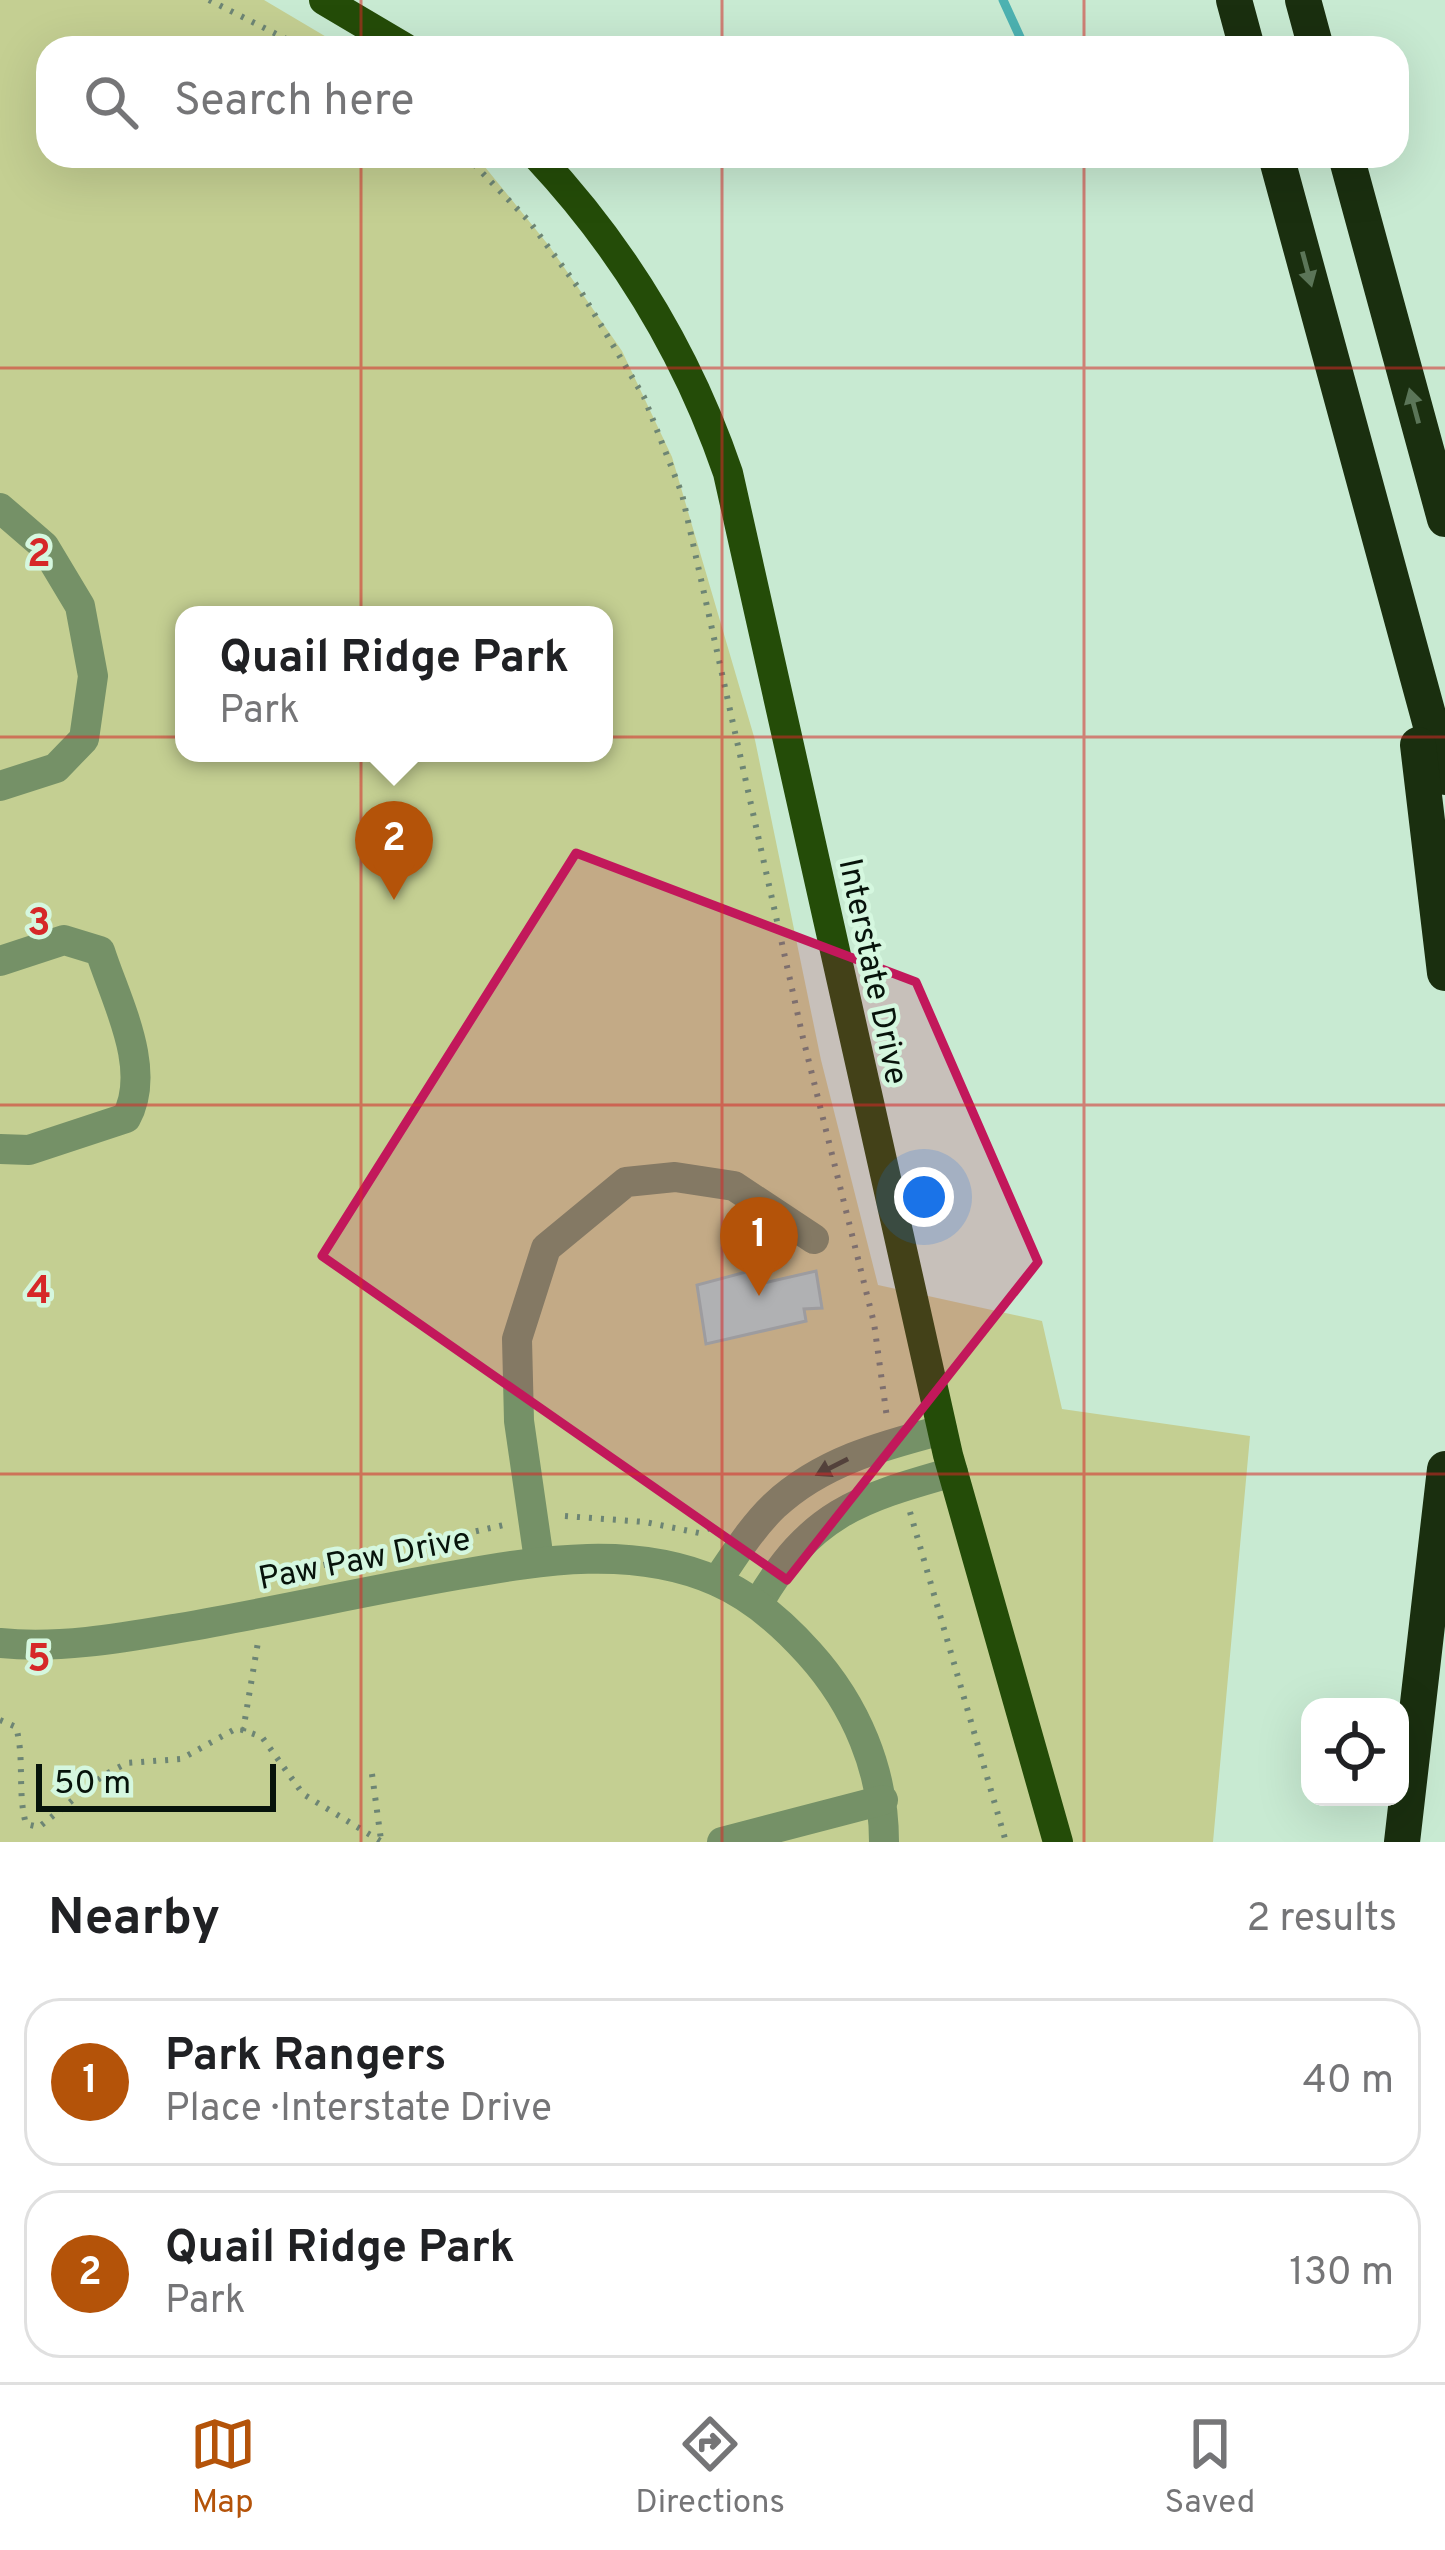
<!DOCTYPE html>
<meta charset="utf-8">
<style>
:root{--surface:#fff;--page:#f6f6f6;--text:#202124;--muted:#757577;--line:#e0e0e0;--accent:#b45309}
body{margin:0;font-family:Overpass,sans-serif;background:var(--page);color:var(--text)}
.controls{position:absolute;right:36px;bottom:36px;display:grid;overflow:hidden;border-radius:24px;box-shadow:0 12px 48px #0002}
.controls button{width:108px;height:108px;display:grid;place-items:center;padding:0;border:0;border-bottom:3px solid var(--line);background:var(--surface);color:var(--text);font:60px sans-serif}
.scale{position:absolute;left:36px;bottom:30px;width:240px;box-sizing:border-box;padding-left:12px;border:6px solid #07130b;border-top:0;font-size:33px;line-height:42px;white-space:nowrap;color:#07130b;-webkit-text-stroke:9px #d5f7df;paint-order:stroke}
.you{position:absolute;left:924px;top:1197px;width:42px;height:42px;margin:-30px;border:9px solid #fff;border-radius:50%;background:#1a73e8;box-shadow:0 0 0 18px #1a73e833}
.badge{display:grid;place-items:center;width:78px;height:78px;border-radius:50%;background:var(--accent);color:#fff;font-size:39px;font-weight:700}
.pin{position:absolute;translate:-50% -99px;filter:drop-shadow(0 3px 6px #0008)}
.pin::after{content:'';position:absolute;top:63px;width:42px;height:36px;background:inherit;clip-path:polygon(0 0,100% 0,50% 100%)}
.popup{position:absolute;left:175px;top:606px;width:438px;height:156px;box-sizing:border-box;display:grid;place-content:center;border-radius:24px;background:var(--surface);filter:drop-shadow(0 3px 9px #0005);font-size:39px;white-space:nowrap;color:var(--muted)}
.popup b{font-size:45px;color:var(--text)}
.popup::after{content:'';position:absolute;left:50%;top:100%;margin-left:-24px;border:24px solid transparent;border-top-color:var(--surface)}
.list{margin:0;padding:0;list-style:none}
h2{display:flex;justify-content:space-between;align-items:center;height:156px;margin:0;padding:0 48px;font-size:51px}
h2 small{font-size:39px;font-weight:400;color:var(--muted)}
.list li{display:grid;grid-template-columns:78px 1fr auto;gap:36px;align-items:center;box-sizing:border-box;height:168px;margin:0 24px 24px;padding:0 24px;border:3px solid var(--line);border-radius:36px}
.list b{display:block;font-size:45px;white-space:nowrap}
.list p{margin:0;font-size:39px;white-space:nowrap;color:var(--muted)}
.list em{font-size:39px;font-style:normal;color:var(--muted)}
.icon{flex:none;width:66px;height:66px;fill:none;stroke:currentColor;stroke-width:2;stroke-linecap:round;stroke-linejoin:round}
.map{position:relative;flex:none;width:1445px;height:1842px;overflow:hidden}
.search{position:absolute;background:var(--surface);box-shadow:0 12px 48px #0002;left:36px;right:36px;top:36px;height:132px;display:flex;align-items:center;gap:30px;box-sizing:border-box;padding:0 42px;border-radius:36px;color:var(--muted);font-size:45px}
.sheet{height:540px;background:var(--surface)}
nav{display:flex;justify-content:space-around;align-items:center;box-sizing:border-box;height:168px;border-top:3px solid var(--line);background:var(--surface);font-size:33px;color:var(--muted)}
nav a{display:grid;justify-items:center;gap:6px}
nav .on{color:var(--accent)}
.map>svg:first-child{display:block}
.park{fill:#c4cf92;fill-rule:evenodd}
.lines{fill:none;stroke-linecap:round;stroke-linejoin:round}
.stream{stroke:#4db2b1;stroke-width:9}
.building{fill:#acd7ca;stroke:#94bdb1;stroke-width:3}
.path{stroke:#6d8574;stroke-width:6;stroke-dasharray:3 9;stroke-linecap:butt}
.minor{stroke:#759167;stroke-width:30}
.major{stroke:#244c08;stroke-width:30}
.highway{stroke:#1a2f0f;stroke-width:36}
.oneway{fill:#5b7558}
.oneway2{fill:#384c34}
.marked{fill:#c2185b;fill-opacity:0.2;stroke:#c2185b;stroke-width:9;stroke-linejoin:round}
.grid{fill:none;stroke:#d62828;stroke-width:3;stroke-opacity:0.55}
.labels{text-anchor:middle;stroke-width:9;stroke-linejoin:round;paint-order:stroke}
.street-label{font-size:33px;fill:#07130b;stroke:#d5f7df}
.grid-label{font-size:39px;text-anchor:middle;font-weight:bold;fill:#d62828;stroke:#d5f7df;stroke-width:9;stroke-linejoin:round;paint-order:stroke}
</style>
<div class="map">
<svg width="1445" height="1842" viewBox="0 0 1445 1842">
<rect width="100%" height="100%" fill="#c8ead2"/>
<!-- park -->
<path class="park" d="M 0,0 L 264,0 L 345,48 L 48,48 L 48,156 L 476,156 L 550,247 L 622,351 L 672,457 L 755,740 L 821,1060 L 878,1285 L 1042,1321 L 1062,1409 L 1250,1436 L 1213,1842 L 0,1842 ZM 184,615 L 604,615 L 604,753 L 184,753 Z"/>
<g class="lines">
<!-- stream -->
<polyline class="stream" points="1003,0 1025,48"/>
</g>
<!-- building -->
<polygon class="building" points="761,1268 764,1283 816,1271 822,1308 804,1309 806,1321 706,1344 697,1285"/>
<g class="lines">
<!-- path -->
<g class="path">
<polyline points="209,0 304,48"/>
<polyline points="466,156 529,221 580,290 644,397 682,494 803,1038 874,1323 887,1418"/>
<polyline points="910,1512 1006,1842"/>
<polyline points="565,1516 645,1522 699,1533 716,1525"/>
<polyline points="265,1578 504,1525"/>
<path d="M 0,1720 L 16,1727 C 25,1759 17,1792 26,1824 L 39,1827 L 104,1775 L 127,1763 L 181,1759 L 237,1728 L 262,1737 L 303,1794 L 382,1842"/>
<polyline points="243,1731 258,1642"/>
<polyline points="372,1774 381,1840"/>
</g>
<!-- minor -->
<g class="minor">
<polyline points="0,508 44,546 80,606 93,676 84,739 56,768 0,786"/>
<path d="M 0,961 L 64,940 L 100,951 C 116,1001 153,1069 126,1118 L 29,1150 L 0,1149"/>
<polyline points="539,1560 519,1421 517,1339 546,1248 626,1182 675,1177 734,1186 814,1239"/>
<path d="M 717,1581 C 734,1556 752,1527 774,1506 C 821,1462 881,1446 942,1430"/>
<path d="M 758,1604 C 810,1514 857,1499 953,1472"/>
<path d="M 0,1643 C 60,1649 121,1638 180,1628 C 273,1612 365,1591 457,1575 C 542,1560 634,1545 716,1581 C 753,1597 783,1624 809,1653 C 856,1705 884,1771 884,1842"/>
<polyline points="722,1842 883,1800"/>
</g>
<!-- major -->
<g class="major">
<polyline points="324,0 405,48"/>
<path d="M 537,156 C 624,249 687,353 728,473 L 948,1455 L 1058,1842"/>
</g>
<!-- highway -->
<g class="highway">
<polyline points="1234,0 1247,48"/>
<polyline points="1303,0 1316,48"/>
<polyline points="1276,156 1445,777"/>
<polyline points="1346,156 1445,519"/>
<polyline points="1418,745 1445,973"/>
<polyline points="1402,1842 1445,1469"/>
</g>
</g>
<!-- one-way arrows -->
<defs><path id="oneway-solid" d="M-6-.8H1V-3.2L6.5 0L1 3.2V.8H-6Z" transform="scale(3)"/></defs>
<g class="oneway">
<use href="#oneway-solid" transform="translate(1307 269) rotate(75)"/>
<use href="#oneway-solid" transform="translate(1414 406) rotate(-105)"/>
</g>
<use class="oneway2" href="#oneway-solid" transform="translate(832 1467) rotate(153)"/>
<!-- marked area -->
<path class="marked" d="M 576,853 L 916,982 L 1038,1262 L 787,1580 L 322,1256 Z"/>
<!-- grid -->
<path class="grid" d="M 361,0 L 361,48M 722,0 L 722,48M 1084,0 L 1084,48M 361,156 L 361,1842M 722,156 L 722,1842M 1084,156 L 1084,1842M 0,368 L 1445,368M 0,737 L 1445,737M 0,1105 L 1445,1105M 0,1474 L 1445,1474"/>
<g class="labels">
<!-- street labels -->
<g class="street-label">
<text transform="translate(875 971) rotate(78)" y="12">Interstate Drive</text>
<text transform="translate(364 1557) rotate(-11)" y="12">Paw Paw Drive</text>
</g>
</g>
<g class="grid-label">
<text x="39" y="566">2</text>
<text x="39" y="935">3</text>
<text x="39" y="1303">4</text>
<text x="39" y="1671">5</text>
</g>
</svg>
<div class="controls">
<button><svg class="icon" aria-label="locate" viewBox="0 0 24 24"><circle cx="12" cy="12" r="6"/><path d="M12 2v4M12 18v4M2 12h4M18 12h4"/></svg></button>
</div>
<div class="scale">50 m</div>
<div class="you"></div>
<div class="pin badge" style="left:759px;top:1296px">1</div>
<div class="pin badge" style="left:394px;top:900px">2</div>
<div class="popup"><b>Quail Ridge Park</b>Park</div>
<div class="search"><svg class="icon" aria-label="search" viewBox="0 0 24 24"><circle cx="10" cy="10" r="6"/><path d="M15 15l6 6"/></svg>Search here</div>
</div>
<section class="sheet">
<h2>Nearby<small>2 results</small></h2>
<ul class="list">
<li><span class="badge">1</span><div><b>Park Rangers</b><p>Place · Interstate Drive</p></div><em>40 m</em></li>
<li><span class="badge">2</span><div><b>Quail Ridge Park</b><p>Park</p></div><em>130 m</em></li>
</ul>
</section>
<nav>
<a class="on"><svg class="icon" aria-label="map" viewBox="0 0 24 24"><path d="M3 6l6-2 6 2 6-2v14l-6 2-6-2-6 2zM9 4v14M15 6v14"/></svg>Map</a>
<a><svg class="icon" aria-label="directions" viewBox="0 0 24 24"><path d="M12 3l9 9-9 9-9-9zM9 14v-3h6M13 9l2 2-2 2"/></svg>Directions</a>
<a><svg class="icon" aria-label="saved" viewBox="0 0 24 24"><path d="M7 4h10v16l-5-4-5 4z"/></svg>Saved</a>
</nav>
